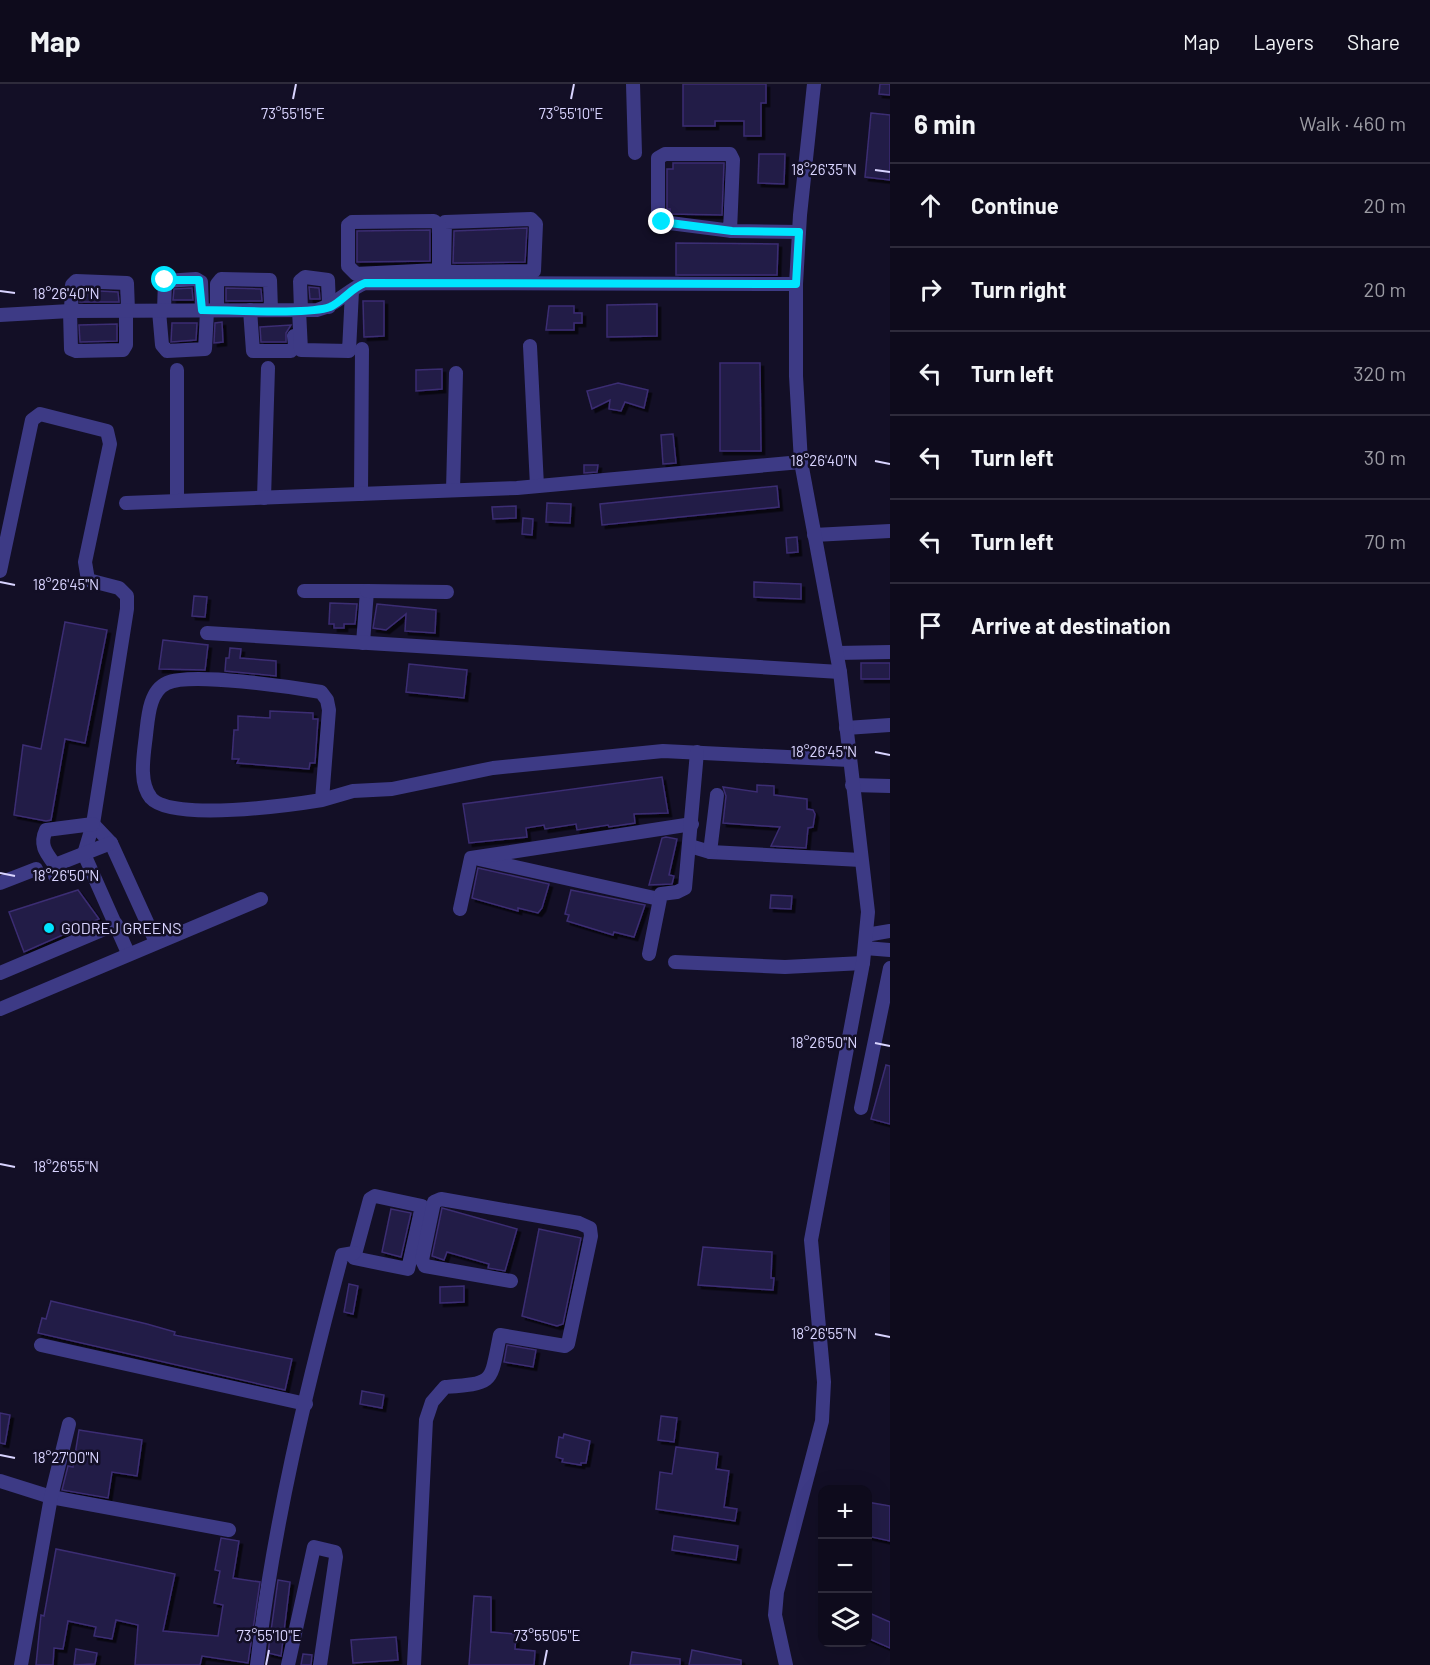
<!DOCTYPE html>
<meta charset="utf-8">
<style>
:root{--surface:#0e0b1c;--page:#171425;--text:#f1f3f6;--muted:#9b9ba3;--line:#2e2b3b}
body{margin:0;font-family:Barlow,sans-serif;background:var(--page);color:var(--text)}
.controls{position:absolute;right:18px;bottom:18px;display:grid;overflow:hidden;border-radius:12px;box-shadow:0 6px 24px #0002}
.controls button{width:54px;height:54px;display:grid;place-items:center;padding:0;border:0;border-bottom:2px solid var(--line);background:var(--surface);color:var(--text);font:30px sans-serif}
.stop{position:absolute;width:18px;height:18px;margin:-14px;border:4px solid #00e5ff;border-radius:50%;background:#fff}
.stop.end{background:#00e5ff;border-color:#fff;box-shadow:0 2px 6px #0008}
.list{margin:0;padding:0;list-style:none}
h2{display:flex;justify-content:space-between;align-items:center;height:78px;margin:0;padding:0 24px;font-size:26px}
h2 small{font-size:20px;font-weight:400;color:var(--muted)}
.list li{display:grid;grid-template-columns:39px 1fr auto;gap:18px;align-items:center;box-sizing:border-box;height:84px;padding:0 24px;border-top:2px solid var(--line)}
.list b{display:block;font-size:22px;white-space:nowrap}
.list em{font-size:20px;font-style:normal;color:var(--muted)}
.icon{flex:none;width:33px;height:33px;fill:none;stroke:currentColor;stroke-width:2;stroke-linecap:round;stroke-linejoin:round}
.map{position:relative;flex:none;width:890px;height:1581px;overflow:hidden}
header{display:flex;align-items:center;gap:36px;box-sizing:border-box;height:84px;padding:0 30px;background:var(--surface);border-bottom:2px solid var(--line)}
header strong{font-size:28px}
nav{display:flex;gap:33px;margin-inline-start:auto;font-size:21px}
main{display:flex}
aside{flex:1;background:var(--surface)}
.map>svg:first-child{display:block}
.building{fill:#241b47;stroke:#3b2d73;stroke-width:1.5;filter:url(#shadow)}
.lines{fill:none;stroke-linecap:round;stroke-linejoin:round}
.minor{stroke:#3d3a85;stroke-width:14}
.route{stroke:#00e5ff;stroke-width:8}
.ticks{fill:none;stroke:#d9d4ff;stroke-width:2}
.poi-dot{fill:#00e5ff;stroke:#130f26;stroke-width:2}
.labels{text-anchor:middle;stroke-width:5;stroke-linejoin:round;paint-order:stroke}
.poi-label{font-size:16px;fill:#d9d4ff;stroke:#130f26;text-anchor:start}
.ticks-label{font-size:15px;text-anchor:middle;fill:#d9d4ff;stroke:#130f26;stroke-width:5;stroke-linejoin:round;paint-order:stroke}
</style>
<header>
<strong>Map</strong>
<nav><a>Map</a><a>Layers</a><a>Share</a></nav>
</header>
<main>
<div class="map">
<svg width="890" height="1581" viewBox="0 0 890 1581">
<defs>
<filter id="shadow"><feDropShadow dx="3.5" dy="3.5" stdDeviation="0" flood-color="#0009"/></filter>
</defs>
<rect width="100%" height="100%" fill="#130f26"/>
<!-- building -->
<g class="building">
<polygon points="683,0 766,0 766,19 761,19 761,52 744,52 744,37 715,37 715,42 683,42"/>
<polygon points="880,0 890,0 890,11 879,10"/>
<polygon points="871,29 890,31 890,96 865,93"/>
<polygon points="759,70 785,70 784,100 758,99"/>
<polygon points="673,79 724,79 722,131 670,130 670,125 667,125 667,85 673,85"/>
<polygon points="527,144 525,178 453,179 454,147"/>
<polygon points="430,146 430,177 357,178 357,147"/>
<polygon points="676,159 778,160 777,191 676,191"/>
<polygon points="309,203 319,204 320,215 310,215"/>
<polygon points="192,204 193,216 173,216 174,205"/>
<polygon points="226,204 261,205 262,217 226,217"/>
<polygon points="81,206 118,208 119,218 80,218"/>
<polygon points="363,217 384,217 384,252 364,253"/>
<polygon points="657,220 657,252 607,253 607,221"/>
<polygon points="549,222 574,222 574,229 582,229 582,239 574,239 574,246 546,246"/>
<polygon points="222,238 223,258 214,259 215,239"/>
<polygon points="172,239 197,239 196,256 171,258"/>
<polygon points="117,240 117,257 80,258 79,241"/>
<polygon points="291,241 286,249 286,258 261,258 260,243"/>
<polygon points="720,279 760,279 761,367 720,367"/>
<polygon points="442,285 442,305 416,307 416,286"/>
<polygon points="618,299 648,306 644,324 625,318 621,327 609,325 610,316 592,325 587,307"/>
<polygon points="673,350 676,379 663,380 661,351"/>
<polygon points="584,381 598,381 597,388 584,389"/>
<polygon points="777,402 779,423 602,441 600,420"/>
<polygon points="547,419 571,420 570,439 546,438"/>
<polygon points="516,422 516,434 493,435 492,423"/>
<polygon points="523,434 533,435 532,451 522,450"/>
<polygon points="797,453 798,468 787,469 786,454"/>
<polygon points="754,498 801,500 801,515 754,513"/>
<polygon points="194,512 207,513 205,533 192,532"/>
<polygon points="330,519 357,520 355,540 344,540 344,544 334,544 334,540 329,540"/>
<polygon points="377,520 436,526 435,549 405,547 406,530 386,546 373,544"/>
<polygon points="65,538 107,546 85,659 65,655 51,736 46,737 14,731 23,661 41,665"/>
<polygon points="163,556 208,561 205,586 159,585"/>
<polygon points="230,564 241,565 240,574 276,577 276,592 225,587 226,574 229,574"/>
<rect x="861" y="579" width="29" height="16"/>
<polygon points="409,580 467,586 464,614 406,608"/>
<polygon points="270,627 313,629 313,635 318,635 315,679 310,679 309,685 237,679 239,675 232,675 234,646 238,646 238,632 270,634"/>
<polygon points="662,693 668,729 634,730 635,739 609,743 608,741 577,746 576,740 545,745 544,741 526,744 527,753 469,759 463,720"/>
<polygon points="757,701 774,702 774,711 807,715 807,725 813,726 815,730 813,743 808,744 806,764 771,762 780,743 723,739 726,712 723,703 757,708"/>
<polygon points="666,753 677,755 669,791 674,792 672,800 649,801 662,754"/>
<polygon points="478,784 549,800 542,824 538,829 518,824 518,827 472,814"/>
<polygon points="78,806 99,835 24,868 9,828"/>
<polygon points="571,806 645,821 634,853 614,848 613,851 567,837 569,831 565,830"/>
<polygon points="771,811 792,812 791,825 770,824"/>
<polygon points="886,981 890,982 890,1040 871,1035"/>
<polygon points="442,1124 517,1145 505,1187 488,1184 489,1180 447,1168 444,1176 432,1172"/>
<polygon points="391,1125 411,1129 401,1173 382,1168"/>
<polygon points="539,1145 581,1154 563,1240 557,1242 522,1232"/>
<polygon points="703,1163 772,1168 771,1194 774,1194 773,1206 698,1201"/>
<polygon points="349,1200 358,1202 353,1230 344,1228"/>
<polygon points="464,1202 464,1218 440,1219 440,1203"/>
<polygon points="51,1217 147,1240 175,1248 174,1251 292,1275 285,1306 38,1249 42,1234 46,1235"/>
<polygon points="507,1261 536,1266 533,1283 504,1278"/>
<polygon points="362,1307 384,1311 382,1324 360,1320"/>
<polygon points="0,1329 10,1331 5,1360 0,1359"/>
<polygon points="661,1332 677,1334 674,1358 658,1356"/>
<polygon points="79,1346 142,1356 137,1392 112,1388 108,1414 62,1406 68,1382 73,1383"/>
<polygon points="564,1350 590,1357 586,1379 581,1379 581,1381 562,1378 563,1375 556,1373 559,1353 563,1354"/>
<polygon points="676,1363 718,1369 716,1385 729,1387 724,1423 737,1425 735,1437 656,1425 660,1388 672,1390"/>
<polygon points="867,1418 890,1422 890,1457 867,1452"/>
<polygon points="674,1452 738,1462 736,1476 672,1466"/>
<polygon points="221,1454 239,1457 233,1494 260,1498 248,1579 202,1572 200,1581 135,1581 138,1541 116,1536 112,1555 94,1552 96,1543 68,1537 63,1565 54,1564 53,1581 36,1581 41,1531 44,1532 56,1465 175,1490 163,1547 218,1552 223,1521 214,1519 220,1487 215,1486"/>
<polygon points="278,1496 290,1498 281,1572 268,1569"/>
<polygon points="474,1512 491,1513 491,1548 516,1550 515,1565 535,1567 534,1581 469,1581"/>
<polygon points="867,1528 890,1538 890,1564 867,1554"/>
<polygon points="396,1553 398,1576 353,1579 351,1556"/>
<polygon points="76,1565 97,1569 95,1580 74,1581"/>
<polygon points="692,1566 741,1576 741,1581 689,1581"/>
<polygon points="632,1568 680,1575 680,1581 630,1581"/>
<polygon points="303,1570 312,1571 311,1581 301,1581"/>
</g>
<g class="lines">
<!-- minor -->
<g class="minor">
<polyline points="633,0 635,69"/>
<polygon points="531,135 536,140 534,187 449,188 444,184 445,138"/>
<polyline points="730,147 733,76 730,70 665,70 658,74 658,132 662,138 732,147 799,148"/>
<polyline points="438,186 356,190 348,182 348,141 352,138 434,137 439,141 439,198"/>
<polyline points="217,226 217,200 221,195 270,196 271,226"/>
<polyline points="250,226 253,267 291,267 295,262 294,252"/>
<polyline points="299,226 301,266 349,267 352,207"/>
<polyline points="301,226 300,197 305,193 328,196 329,223"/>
<polyline points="70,227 71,265 76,267 123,266 126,261 126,227"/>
<polyline points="71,227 72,201 76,197 127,199 128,227"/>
<polyline points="159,227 162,261 167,267 205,265 207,227"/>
<polyline points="164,227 165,197 196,195 201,198 202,226"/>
<path d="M 0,231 L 70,227 L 317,226 C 337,221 347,206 365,199 L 796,200"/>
<polyline points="530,262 537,402"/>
<polyline points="453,406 456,289"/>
<polyline points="361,410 362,265"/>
<polyline points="264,414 268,284"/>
<polyline points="177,417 177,286"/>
<polyline points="126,419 517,404 801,378"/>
<polyline points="814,451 890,447"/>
<polyline points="0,487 32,336 40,330 107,347 110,360 85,478 88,496 119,504 127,512 127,525 93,740 84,770 128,869"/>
<polyline points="304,507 367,507 363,559"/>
<polyline points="367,507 447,508"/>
<polyline points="207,549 840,588"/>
<polyline points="837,569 890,568"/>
<polyline points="846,644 890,641"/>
<polyline points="852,701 890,702"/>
<path d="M 322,716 C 291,721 172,738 151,714 C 138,698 144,670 146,651 C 148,634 149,607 167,599 C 191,588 292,603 321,608 L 327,616 L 329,626 L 322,716 L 353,707 L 392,705 L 493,684 L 663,667 L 849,676"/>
<polyline points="93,740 111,759 156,858"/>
<polyline points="690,762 710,768 861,776"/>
<polyline points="710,768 717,711"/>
<polyline points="479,775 659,815"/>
<path d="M 55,781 C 46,769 39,761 46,746 L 93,740"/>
<polyline points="55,792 55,781 111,759"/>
<polyline points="0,799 36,785"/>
<polyline points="460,825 471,774 692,740"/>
<polyline points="866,851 890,847"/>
<polyline points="865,864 890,866"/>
<polyline points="649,870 661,810 677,808 685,804 697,668"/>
<polyline points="675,878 785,883 863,879"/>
<polyline points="0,889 116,840"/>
<polyline points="0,925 261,815"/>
<polyline points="861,1024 890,884"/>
<polygon points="375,1112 422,1122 408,1185 354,1174 370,1115"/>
<polyline points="41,1261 306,1320"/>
<polyline points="0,1397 51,1413 229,1446"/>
<polyline points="21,1581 51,1413 69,1340"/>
<path d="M 257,1581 C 273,1442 306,1306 342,1171 L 354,1169"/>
<polyline points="288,1581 314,1463 335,1468 336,1473 320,1581"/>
<path d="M 414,1581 L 426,1336 L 432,1318 L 445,1303 C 495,1299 490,1300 500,1251 L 565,1262 L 568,1260 L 591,1152 L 590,1144 L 579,1139 L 441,1115 L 434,1118 L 422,1176 L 425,1182 L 511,1197"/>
<polyline points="786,1581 775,1531 777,1508 822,1337 824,1298 811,1156 863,879 868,828 840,588 801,378 796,292 796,200 800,131 814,0"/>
</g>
</g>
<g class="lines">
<!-- route -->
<path class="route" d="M 165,196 L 199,196 L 202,226 C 230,226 308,231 330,223 C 343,217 351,204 365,199 L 796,200 L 799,148 L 732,147 L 662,138"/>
</g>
<!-- ticks -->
<path class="ticks" d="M 293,15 L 296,0M 571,15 L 574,0M 875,86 L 890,88M 0,207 L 15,209M 875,377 L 890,380M 0,498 L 15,501M 875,668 L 890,671M 0,789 L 15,792M 875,959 L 890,962M 0,1080 L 15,1083M 875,1250 L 890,1253M 0,1371 L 15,1374M 266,1581 L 269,1566M 544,1581 L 547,1566"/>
<!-- markers -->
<circle class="poi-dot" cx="49" cy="844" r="6"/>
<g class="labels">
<!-- poi labels -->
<g class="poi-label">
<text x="61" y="850">GODREJ GREENS</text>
</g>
</g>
<g class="ticks-label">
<text x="293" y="35">73°55'15"E</text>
<text x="571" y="35">73°55'10"E</text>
<text x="824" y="91">18°26'35"N</text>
<text x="66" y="215">18°26'40"N</text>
<text x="824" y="382">18°26'40"N</text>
<text x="66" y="506">18°26'45"N</text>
<text x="824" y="673">18°26'45"N</text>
<text x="66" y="797">18°26'50"N</text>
<text x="824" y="964">18°26'50"N</text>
<text x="66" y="1088">18°26'55"N</text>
<text x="824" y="1255">18°26'55"N</text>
<text x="66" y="1379">18°27'00"N</text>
<text x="269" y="1557">73°55'10"E</text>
<text x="547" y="1557">73°55'05"E</text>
</g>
</svg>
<div class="controls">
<button>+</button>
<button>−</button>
<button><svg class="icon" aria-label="layers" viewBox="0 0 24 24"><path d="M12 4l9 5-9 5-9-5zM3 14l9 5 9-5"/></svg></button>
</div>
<div class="stop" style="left:165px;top:196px"></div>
<div class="stop end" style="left:662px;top:138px"></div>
</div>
<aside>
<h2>6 min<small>Walk · 460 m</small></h2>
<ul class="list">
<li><svg class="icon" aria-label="ahead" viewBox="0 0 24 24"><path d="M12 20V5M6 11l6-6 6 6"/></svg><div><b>Continue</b></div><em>20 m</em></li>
<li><svg class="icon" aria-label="right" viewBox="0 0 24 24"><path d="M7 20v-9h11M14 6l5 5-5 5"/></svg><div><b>Turn right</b></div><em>20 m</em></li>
<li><svg class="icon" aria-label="left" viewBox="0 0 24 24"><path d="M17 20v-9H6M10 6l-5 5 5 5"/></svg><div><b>Turn left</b></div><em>320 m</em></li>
<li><svg class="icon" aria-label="left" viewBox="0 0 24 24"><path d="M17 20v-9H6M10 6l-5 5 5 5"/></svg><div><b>Turn left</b></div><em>30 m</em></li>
<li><svg class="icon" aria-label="left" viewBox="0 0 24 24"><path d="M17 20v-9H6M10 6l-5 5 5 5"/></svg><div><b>Turn left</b></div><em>70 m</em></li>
<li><svg class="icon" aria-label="arrive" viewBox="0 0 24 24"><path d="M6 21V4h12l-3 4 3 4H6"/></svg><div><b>Arrive at destination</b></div></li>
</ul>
</aside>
</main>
